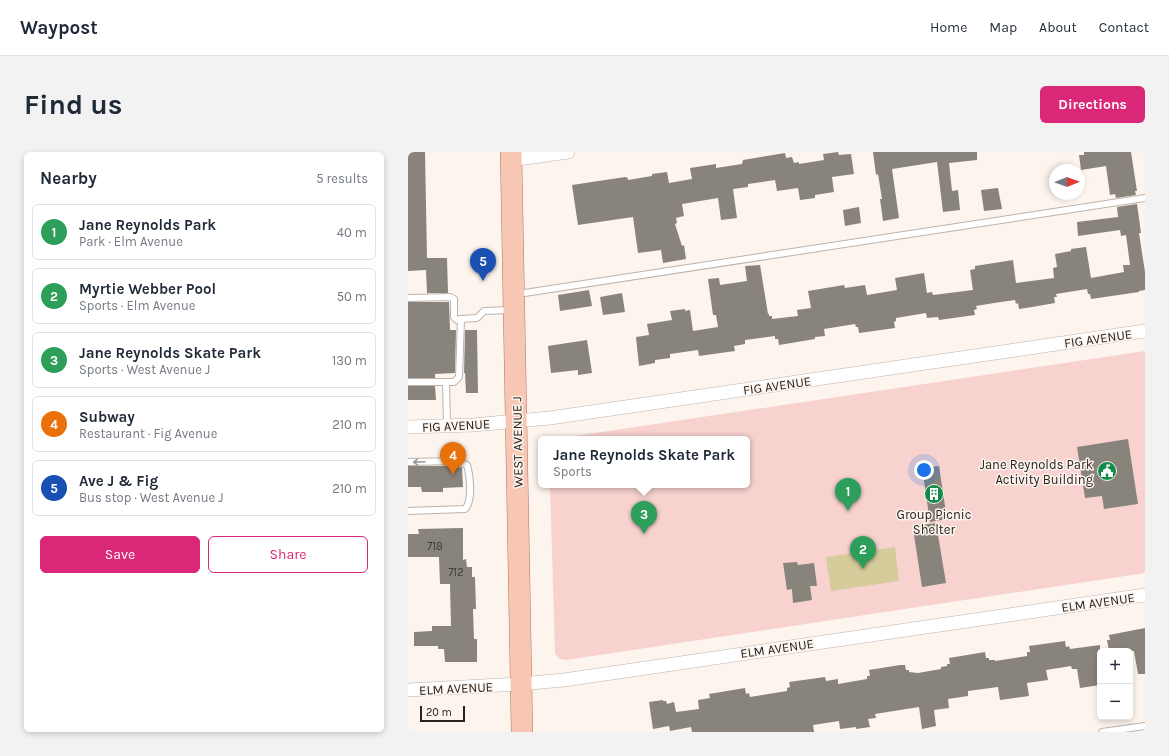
<!DOCTYPE html>
<meta charset="utf-8">
<style>
:root{--surface:#fff;--page:#f2f2f3;--text:#1f2937;--muted:#747a83;--line:#e0e1e3;--accent:#db2777}
body{margin:0;font-family:Karla,sans-serif;background:var(--page);color:var(--text)}
.controls{position:absolute;right:12px;bottom:12px;display:grid;overflow:hidden;border-radius:6px;box-shadow:0 2px 6px #0003}
.controls button{width:36px;height:36px;display:grid;place-items:center;padding:0;border:0;border-bottom:1px solid var(--line);background:var(--surface);color:var(--text);font:20px sans-serif}
.compass{position:absolute;left:641px;top:12px;width:36px;height:36px;border-radius:50%;background:var(--surface);box-shadow:0 2px 6px #0003;rotate:89deg}
.scale{position:absolute;left:12px;bottom:10px;width:45px;box-sizing:border-box;padding-left:4px;border:2px solid #262320;border-top:0;font-size:11px;line-height:14px;white-space:nowrap;color:#262320;-webkit-text-stroke:3px #fdf4ed;paint-order:stroke}
.you{position:absolute;left:516px;top:318px;width:14px;height:14px;margin:-10px;border:3px solid #fff;border-radius:50%;background:#1a73e8;box-shadow:0 0 0 6px #1a73e833}
.badge{display:grid;place-items:center;width:26px;height:26px;border-radius:50%;background:var(--accent);color:#fff;font-size:13px;font-weight:700}
.pin{position:absolute;translate:-50% -33px;filter:drop-shadow(0 1px 2px #0008)}
.pin::after{content:'';position:absolute;top:21px;width:14px;height:12px;background:inherit;clip-path:polygon(0 0,100% 0,50% 100%)}
.popup{position:absolute;left:130px;top:284px;width:212px;height:52px;box-sizing:border-box;display:grid;place-content:center;border-radius:6px;background:var(--surface);filter:drop-shadow(0 1px 3px #0005);font-size:13px;white-space:nowrap;color:var(--muted)}
.popup b{font-size:15px;color:var(--text)}
.popup::after{content:'';position:absolute;left:50%;top:100%;margin-left:-8px;border:8px solid transparent;border-top-color:var(--surface)}
.list{margin:0;padding:0;list-style:none}
h2{display:flex;justify-content:space-between;align-items:center;height:52px;margin:0;padding:0 16px;font-size:17px}
h2 small{font-size:13px;font-weight:400;color:var(--muted)}
.list li{display:grid;grid-template-columns:26px 1fr auto;gap:12px;align-items:center;box-sizing:border-box;height:56px;margin:0 8px 8px;padding:0 8px;border:1px solid var(--line);border-radius:6px}
.list b{display:block;font-size:15px;white-space:nowrap}
.list p{margin:0;font-size:13px;white-space:nowrap;color:var(--muted)}
.list em{font-size:13px;font-style:normal;color:var(--muted)}
.actions{display:flex;gap:8px;padding:12px 16px}
.actions a{flex:1;padding:9px 0;border:1px solid var(--accent);border-radius:6px;text-align:center;font-size:14px;color:var(--accent)}
.actions .main{background:var(--accent);color:#fff}
.map{position:relative;flex:none;width:737px;height:580px;overflow:hidden;border-radius:6px}
header{display:flex;align-items:center;gap:24px;box-sizing:border-box;height:56px;padding:0 20px;background:var(--surface);border-bottom:1px solid var(--line)}
header strong{font-size:19px}
nav{display:flex;gap:22px;margin-inline-start:auto;font-size:14px}
.intro{display:flex;align-items:center;justify-content:space-between;box-sizing:border-box;height:96px;padding:0 24px}
h1{margin:0;font-size:28px}
.button{padding:10px 18px;border-radius:6px;background:var(--accent);color:#fff;font-size:14px;font-weight:700}
main{display:flex;gap:24px;padding:0 24px}
aside{flex:1;background:var(--surface);border-radius:6px;box-shadow:0 2px 6px #0003}
.map>svg:first-child{display:block}
.green{fill:#f8d2cf}
.water{fill:#d6cb9b}
.building{fill:#88837b}
.lines{fill:none;stroke-linecap:round;stroke-linejoin:round}
.lane-casing{stroke:#bcb3ad;stroke-width:8}
.street-casing{stroke:#bcb3ad;stroke-width:14}
.primary-casing{stroke:#ab7560;stroke-width:22}
.lane{stroke:#fff;stroke-width:6}
.street{stroke:#fff;stroke-width:13}
.primary{stroke:#f8c7b4;stroke-width:21}
.oneway{stroke:#9d9c9b}
.labels{text-anchor:middle;stroke-width:3;stroke-linejoin:round;paint-order:stroke}
.number-label{font-size:11px;fill:#3e3b37}
.street-label{font-size:13px;fill:#262320;stroke:#fdf4ed}
.poi-label{font-size:13px;fill:#262320;stroke:#fdf4ed;text-anchor:end}
</style>
<header>
<strong>Waypost</strong>
<nav><a>Home</a><a>Map</a><a>About</a><a>Contact</a></nav>
</header>
<div class="intro"><h1>Find us</h1><a class="button">Directions</a></div>
<main>
<aside>
<h2>Nearby<small>5 results</small></h2>
<ul class="list">
<li><span class="badge" style="background:#2e9e5b">1</span><div><b>Jane Reynolds Park</b><p>Park · Elm Avenue</p></div><em>40 m</em></li>
<li><span class="badge" style="background:#2e9e5b">2</span><div><b>Myrtie Webber Pool</b><p>Sports · Elm Avenue</p></div><em>50 m</em></li>
<li><span class="badge" style="background:#2e9e5b">3</span><div><b>Jane Reynolds Skate Park</b><p>Sports · West Avenue J</p></div><em>130 m</em></li>
<li><span class="badge" style="background:#e8710a">4</span><div><b>Subway</b><p>Restaurant · Fig Avenue</p></div><em>210 m</em></li>
<li><span class="badge" style="background:#1a4fb4">5</span><div><b>Ave J &amp; Fig</b><p>Bus stop · West Avenue J</p></div><em>210 m</em></li>
</ul>
<div class="actions"><a class="main">Save</a><a>Share</a></div>
</aside>
<div class="map">
<svg width="737" height="580" viewBox="0 0 737 580">
<rect width="100%" height="100%" fill="#fdf4ed"/>
<!-- green -->
<polygon class="green" points="737,199 737,421 158,508 152,507 147,502 142,333 339,333 339,287 147,287"/>
<!-- water -->
<polygon class="water" points="487,395 491,429 423,439 418,405"/>
<!-- building -->
<g class="building">
<polygon points="0,0 17,0 19,106 39,106 40,141 19,141 18,118 0,119"/>
<polygon points="430,0 431,3 443,2 446,22 424,25 426,40 407,43 407,46 392,48 390,36 369,39 367,28 340,32 340,35 325,37 329,66 313,68 310,46 274,52 276,64 268,66 269,71 267,72 274,94 276,93 278,107 255,111 253,98 230,101 225,65 170,73 164,33 217,25 220,26 220,28 244,24 244,22 259,20 261,31 284,27 282,16 308,12 308,16 334,12 335,8 377,1 378,6 384,5 386,11 391,10 391,12 416,8 415,2"/>
<polygon points="465,0 569,0 569,8 541,11 544,39 550,38 552,58 535,60 529,10 484,17 491,66 475,69 472,47 474,47 470,22 468,23"/>
<polygon points="676,0 723,0 729,39 727,39 728,43 708,46 707,42 702,43 698,14 673,18 671,3 676,3"/>
<polygon points="590,36 594,57 576,59 573,38"/>
<polygon points="729,52 733,81 731,81 737,120 737,138 731,139 731,140 683,147 682,142 680,142 679,137 648,142 649,145 646,145 647,151 624,155 611,157 610,151 608,152 607,148 586,151 568,154 569,157 566,158 567,163 531,168 530,165 519,166 518,161 488,166 488,169 486,170 487,176 451,181 450,175 448,175 447,172 416,177 417,184 407,185 407,187 371,193 370,187 367,187 367,184 337,188 337,192 326,194 327,199 291,204 290,198 262,202 262,206 247,208 247,211 231,214 228,185 241,183 239,172 264,168 262,159 277,157 277,159 282,158 285,179 310,175 308,163 305,163 300,127 311,126 312,133 339,129 337,114 352,113 360,162 361,162 361,164 364,164 364,167 390,164 389,158 403,156 400,139 436,133 437,136 457,133 459,143 489,138 487,126 516,121 519,141 524,140 525,143 565,138 562,118 567,117 567,114 605,108 608,131 646,126 645,116 649,115 647,102 663,99 663,97 678,95 683,126 716,120 715,113 722,113 718,83 713,84 712,78 670,84 669,70 710,65 709,55"/>
<polygon points="451,55 453,71 437,74 435,58"/>
<polygon points="181,138 184,154 152,159 150,143"/>
<polygon points="214,141 217,160 195,163 192,145"/>
<polygon points="0,150 41,150 42,178 48,178 47,221 27,222 27,226 0,226"/>
<polygon points="57,178 69,178 70,241 58,241 57,221 56,221"/>
<polygon points="179,188 184,221 170,223 170,218 143,221 140,194"/>
<polygon points="0,234 27,234 28,248 0,248"/>
<polygon points="720,287 730,352 696,357 694,344 677,346 669,295"/>
<polygon points="0,314 45,314 54,316 55,335 35,336 35,340 14,340 13,335 0,335"/>
<polygon points="531,314 539,367 522,370 514,316"/>
<polygon points="528,371 538,431 514,435 506,383 509,383 508,374"/>
<polygon points="55,376 55,408 58,407 59,415 64,415 64,425 67,425 68,457 65,457 66,487 69,487 69,510 37,510 36,497 30,497 30,494 6,494 6,480 24,479 24,474 43,474 42,432 32,432 31,405 0,405 0,382 11,382 10,377"/>
<polygon points="389,410 390,413 406,411 409,434 402,434 404,448 385,451 384,437 379,438 375,411"/>
<polygon points="737,476 737,522 730,522 726,499 701,499 699,488 702,488 701,483"/>
<polygon points="657,489 658,495 661,494 662,497 692,493 692,533 672,536 669,517 664,517 663,514 638,518 640,528 619,531 621,544 592,548 590,535 560,539 560,544 540,547 541,556 526,558 528,574 514,577 511,555 467,562 468,566 460,567 462,575 448,577 448,575 432,577 431,569 405,573 406,580 284,580 283,575 262,579 261,574 245,577 241,550 255,548 255,549 258,549 259,552 266,550 268,560 291,557 290,548 302,546 301,542 337,536 338,542 341,541 342,545 379,539 379,536 382,535 381,530 417,525 418,529 430,527 430,532 459,527 459,524 462,524 461,518 492,513 497,513 498,518 501,518 501,520 510,521 533,517 533,515 539,514 539,512 542,512 541,506 577,500 578,506 581,506 581,508 587,508 587,509 619,504 619,500 622,500 621,494"/>
</g>
<g class="lines">
<!-- lane casing -->
<g class="lane-casing">
<g id="lane">
<polyline points="110,142 737,46"/>
<polyline points="0,146 42,145 46,147 46,165 49,168 53,167"/>
<polyline points="0,230 46,230 51,225 53,167 69,166 76,159 102,158"/>
<polyline points="38,230 39,274"/>
<path d="M 0,310 L 46,309 L 59,313 C 62,323 65,349 57,357 L 0,359"/>
<polyline points="694,580 737,574"/>
</g>
</g>
<!-- street casing -->
<g class="street-casing">
<g id="street">
<polyline points="103,8 160,0"/>
<polyline points="0,275 65,273 142,266 737,179"/>
<polyline points="0,538 112,532 156,528 737,443"/>
</g>
</g>
<!-- primary casing -->
<g class="primary-casing">
<polyline id="primary" points="103,0 114,580"/>
</g>
<!-- lane -->
<use href="#lane" class="lane"/>
<!-- street -->
<use href="#street" class="street"/>
<!-- primary -->
<use href="#primary" class="primary"/>
</g>
<!-- one-way arrows -->
<defs><path id="oneway-shaft" d="M-6 0H5M1.5-3L5.5 0L1.5 3" fill="none" stroke-width="1.6" stroke-linecap="round" stroke-linejoin="round"/></defs>
<use class="oneway" href="#oneway-shaft" transform="translate(11 310) rotate(178)"/>
<!-- icons -->
<defs>
<g id="civic-disc" transform="scale(1)"><circle r="9.5" fill="#128c48" stroke="#fdf4ed"/><path d="M-.6-6.5H3V-4.5H.6V-3L4-1V1h2V6H-6V1h2V-1L-.6-3ZM-1.2 2.5V6h2.4V2.5Z" fill="#fff"/></g>
<g id="building-disc" transform="scale(1)"><circle r="9.5" fill="#128c48" stroke="#fdf4ed"/><path d="M-4-6H4V6H1V3H-1V6H-4ZM-2.5-4.3h1.7v1.8h-1.7ZM.8-4.3h1.7v1.8H.8ZM-2.5-1h1.7V.8h-1.7ZM.8-1h1.7V.8H.8Z" fill="#fff"/></g>
</defs>
<g fill-rule="evenodd">
<use href="#civic-disc" x="699" y="319"/>
<use href="#building-disc" x="526" y="342"/>
</g>
<g class="labels">
<!-- number labels -->
<g class="number-label">
<text x="27" y="398">718</text>
<text x="48" y="424">712</text>
</g>
<!-- street labels -->
<g class="street-label">
<text transform="translate(690 186) rotate(-8)" y="5">FIG AVENUE</text>
<text transform="translate(369 233) rotate(-8)" y="5">FIG AVENUE</text>
<text transform="translate(48 273) rotate(-3)" y="5">FIG AVENUE</text>
<text transform="translate(109 290) rotate(-91)" y="5">WEST AVENUE J</text>
<text transform="translate(690 450) rotate(-8)" y="5">ELM AVENUE</text>
<text transform="translate(369 496) rotate(-8)" y="5">ELM AVENUE</text>
<text transform="translate(48 536) rotate(-3)" y="5">ELM AVENUE</text>
</g>
<!-- poi labels -->
<g class="poi-label">
<text x="685" y="317">Jane Reynolds Park<tspan x="685" dy="15">Activity Building</tspan></text>
<text x="526" y="367" text-anchor="middle">Group Picnic<tspan x="526" dy="15">Shelter</tspan></text>
</g>
</g>
</svg>
<div class="controls">
<button>+</button>
<button>−</button>
</div>
<svg class="compass" viewBox="-18 -18 36 36"><path d="M0-13l5 13h-10z" fill="#e53935"/><path d="M0 13l5-13h-10z" fill="#747a83"/></svg>
<div class="scale">20 m</div>
<div class="you"></div>
<div class="pin badge" style="left:440px;top:359px;background:#2e9e5b">1</div>
<div class="pin badge" style="left:455px;top:417px;background:#2e9e5b">2</div>
<div class="pin badge" style="left:236px;top:382px;background:#2e9e5b">3</div>
<div class="popup"><b>Jane Reynolds Skate Park</b>Sports</div>
<div class="pin badge" style="left:45px;top:323px;background:#e8710a">4</div>
<div class="pin badge" style="left:75px;top:129px;background:#1a4fb4">5</div>
</div>
</main>
